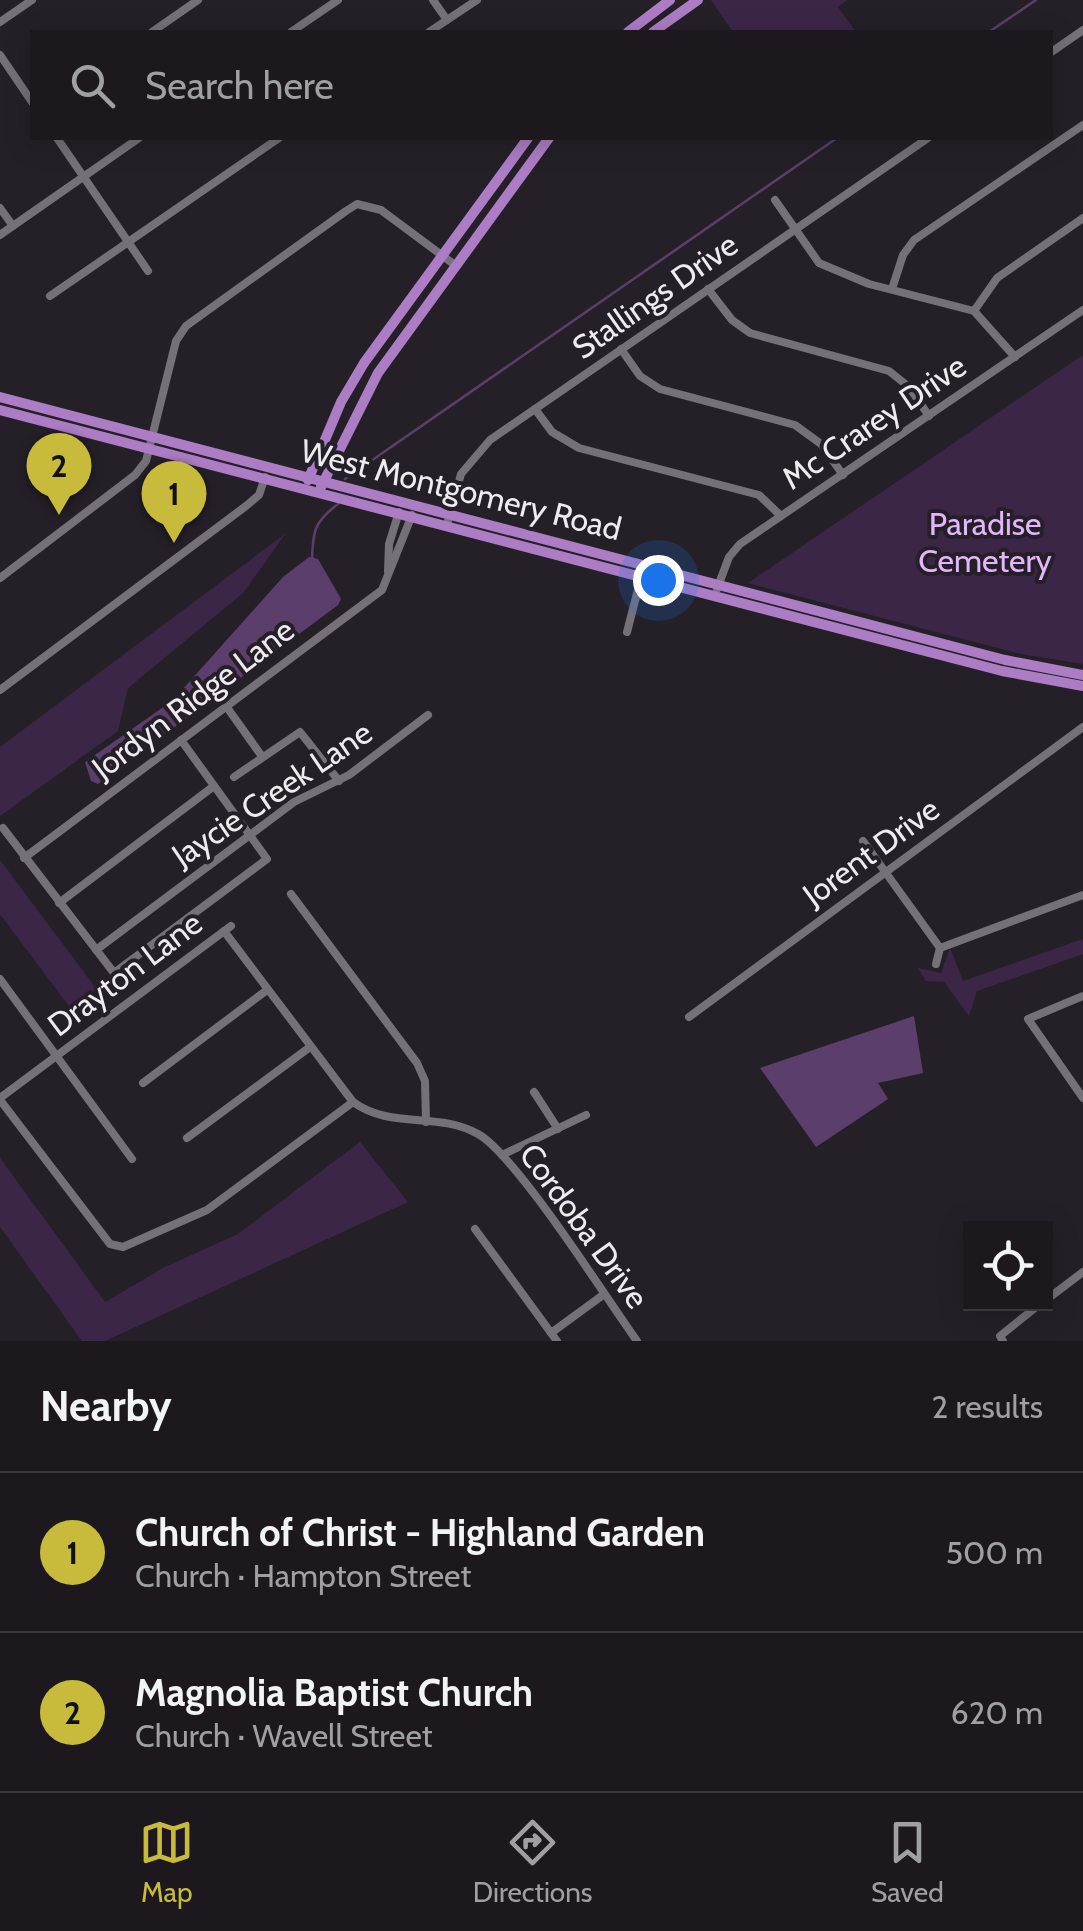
<!DOCTYPE html>
<meta charset="utf-8">
<style>
:root{--surface:#1c181e;--page:#29252b;--text:#f1f3f6;--muted:#a0a0a4;--line:#3a373c;--accent:#c8bb3b}
body{margin:0;font-family:Cabin,sans-serif;background:var(--page);color:var(--text)}
.controls{position:absolute;right:30px;bottom:30px;display:grid;overflow:hidden;border-radius:0px;box-shadow:0 5px 25px #0003}
.controls button{width:90px;height:90px;display:grid;place-items:center;padding:0;border:0;border-bottom:2px solid var(--line);background:var(--surface);color:var(--text);font:50px sans-serif}
.you{position:absolute;left:658px;top:580px;width:35px;height:35px;margin:-25px;border:8px solid #fff;border-radius:50%;background:#1a73e8;box-shadow:0 0 0 15px #1a73e833}
.badge{display:grid;place-items:center;width:65px;height:65px;border-radius:50%;background:var(--accent);color:#111;font-size:32px;font-weight:700}
.pin{position:absolute;translate:-50% -82px;filter:drop-shadow(0 2px 5px #0008)}
.pin::after{content:'';position:absolute;top:52px;width:35px;height:30px;background:inherit;clip-path:polygon(0 0,100% 0,50% 100%)}
.list{margin:0;padding:0;list-style:none}
h2{display:flex;justify-content:space-between;align-items:center;height:130px;margin:0;padding:0 40px;font-size:42px}
h2 small{font-size:32px;font-weight:400;color:var(--muted)}
.list li{display:grid;grid-template-columns:65px 1fr auto;gap:30px;align-items:center;box-sizing:border-box;height:160px;padding:0 40px;border-top:2px solid var(--line)}
.list b{display:block;font-size:38px;white-space:nowrap}
.list p{margin:0;font-size:32px;white-space:nowrap;color:var(--muted)}
.list em{font-size:32px;font-style:normal;color:var(--muted)}
.icon{flex:none;width:55px;height:55px;fill:none;stroke:currentColor;stroke-width:2;stroke-linecap:round;stroke-linejoin:round}
.map{position:relative;flex:none;width:1083px;height:1341px;overflow:hidden}
.search{position:absolute;background:var(--surface);box-shadow:0 5px 25px #0003;left:30px;right:30px;top:30px;height:110px;display:flex;align-items:center;gap:25px;box-sizing:border-box;padding:0 35px;border-radius:0px;color:var(--muted);font-size:38px}
.sheet{height:450px;background:var(--surface)}
nav{display:flex;justify-content:space-around;align-items:center;box-sizing:border-box;height:140px;border-top:2px solid var(--line);background:var(--surface);font-size:28px;color:var(--muted)}
nav a{display:grid;justify-items:center;gap:5px}
nav .on{color:var(--accent)}
.map>svg:first-child{display:block}
.green{fill:#3b2647}
.water{fill:#5b3e6b}
.lines{fill:none;stroke-linecap:round;stroke-linejoin:round}
.stream{stroke:#5b3e6b;stroke-width:2.5}
.minor{stroke:#767079;stroke-width:8}
.major{stroke:#ac7cc4;stroke-width:10}
.labels{text-anchor:middle;stroke-width:8;stroke-linejoin:round;paint-order:stroke}
.street-label{font-size:32px;fill:#efebf1;stroke:#252028}
.park-label{font-size:32px;fill:#e4b5fd;stroke:#252028}
</style>
<div class="map">
<svg width="1083" height="1341" viewBox="0 0 1083 1341">
<rect width="100%" height="100%" fill="#252028"/>
<!-- green -->
<g class="green">
<polygon points="711,0 847,0 838,7 856,32 733,32"/>
<polygon points="1083,355 1083,664 1021,654 748,583"/>
<polygon points="286,533 243,593 128,688 118,731 0,816 0,747"/>
<polygon points="0,860 107,1003 81,1022 0,914"/>
<polygon points="1083,939 1083,954 977,991 969,1016 944,982 926,981 918,968 941,973 950,948 963,981"/>
<polygon points="360,1142 408,1202 105,1341 82,1341 0,1227 0,1158 105,1302 165,1267 238,1234"/>
</g>
<!-- water -->
<g class="water">
<polygon points="309,557 318,559 341,599 338,605 98,784 91,781 85,762 172,701 283,577"/>
<polygon points="914,1016 923,1073 878,1083 888,1099 816,1147 760,1068"/>
</g>
<g class="lines">
<!-- stream -->
<g class="stream">
<polyline points="989,32 1036,0"/>
<polyline points="345,479 837,138"/>
<path d="M 312,559 C 313,531 314,522 338,504"/>
</g>
<!-- minor -->
<g class="minor">
<polyline points="433,0 447,20"/>
<polyline points="0,22 32,0"/>
<polyline points="152,32 198,0"/>
<polyline points="291,32 338,0"/>
<polyline points="429,32 477,0"/>
<polyline points="1050,53 1083,30"/>
<polyline points="0,55 32,102"/>
<polyline points="57,138 148,271"/>
<polyline points="775,200 819,263 869,284 974,311 1015,357"/>
<polyline points="0,208 13,226"/>
<polyline points="0,235 139,138"/>
<polyline points="708,289 732,320 750,333 889,371 909,387 929,416"/>
<polyline points="892,289 903,255 914,240 1083,125"/>
<polyline points="50,296 279,138"/>
<polyline points="974,311 997,278 1083,218"/>
<polyline points="621,349 640,376 660,389 795,425 821,444 843,475"/>
<polyline points="535,409 552,432 579,448 759,495 781,516"/>
<polyline points="447,524 461,474 490,440 928,138"/>
<polyline points="388,571 389,544 399,512"/>
<polyline points="0,578 135,475 146,461 176,341 186,326 346,211 357,204 381,210 455,265"/>
<polyline points="717,589 729,557 740,544 1083,310"/>
<polyline points="627,632 642,574"/>
<polyline points="0,690 246,506 259,495 265,477"/>
<polyline points="226,706 261,755"/>
<polyline points="234,777 300,732 339,781"/>
<polyline points="3,828 114,973 267,859 181,740"/>
<polyline points="863,841 940,948 936,964"/>
<polyline points="24,858 382,590 412,515"/>
<polyline points="291,894 417,1063 425,1081 426,1122"/>
<polyline points="59,903 214,786"/>
<path d="M 224,931 L 353,1102 C 392,1130 438,1111 478,1134 C 516,1155 606,1298 637,1341"/>
<polyline points="940,948 1083,895"/>
<polyline points="96,950 294,802 349,775 428,715"/>
<polyline points="0,979 132,1159"/>
<polyline points="1083,996 1028,1019 1083,1098"/>
<polyline points="689,1017 1083,727"/>
<polyline points="143,1083 267,990"/>
<polyline points="534,1092 558,1129"/>
<polyline points="0,1098 231,926"/>
<polyline points="0,1100 110,1244 123,1247 207,1210 353,1102"/>
<polyline points="187,1138 310,1047"/>
<polyline points="502,1155 586,1115"/>
<polyline points="475,1229 557,1341"/>
<polyline points="1046,1300 1083,1272"/>
<polyline points="551,1333 603,1295"/>
<polyline points="1003,1341 1000,1336 1040,1304"/>
</g>
<!-- major -->
<g class="major">
<polyline points="628,32 670,0"/>
<polyline points="653,32 698,0"/>
<polyline points="0,397 1005,660 1083,675"/>
<polyline points="0,410 1002,671 1083,686"/>
<polyline points="308,480 341,402 364,363 528,138"/>
<polyline points="321,487 378,373 549,138"/>
</g>
</g>
<g class="labels">
<!-- street labels -->
<g class="street-label">
<text transform="translate(655 296) rotate(-35)" y="11">Stallings Drive</text>
<text transform="translate(874 422) rotate(-34)" y="11">Mc Crarey Drive</text>
<text transform="translate(461 490) rotate(14)" y="11">West Montgomery Road</text>
<text transform="translate(193 699) rotate(-37)" y="11">Jordyn Ridge Lane</text>
<text transform="translate(272 794) rotate(-34)" y="11">Jaycie Creek Lane</text>
<text transform="translate(871 852) rotate(-36)" y="11">Jorent Drive</text>
<text transform="translate(125 974) rotate(-37)" y="11">Drayton Lane</text>
<text transform="translate(584 1226) rotate(54)" y="11">Cordoba Drive</text>
</g>
<!-- park labels -->
<g class="park-label">
<text x="985" y="535">Paradise<tspan x="985" dy="37">Cemetery</tspan></text>
</g>
</g>
</svg>
<div class="controls">
<button><svg class="icon" aria-label="locate" viewBox="0 0 24 24"><circle cx="12" cy="12" r="6"/><path d="M12 2v4M12 18v4M2 12h4M18 12h4"/></svg></button>
</div>
<div class="you"></div>
<div class="pin badge" style="left:174px;top:543px">1</div>
<div class="pin badge" style="left:59px;top:515px">2</div>
<div class="search"><svg class="icon" aria-label="search" viewBox="0 0 24 24"><circle cx="10" cy="10" r="6"/><path d="M15 15l6 6"/></svg>Search here</div>
</div>
<section class="sheet">
<h2>Nearby<small>2 results</small></h2>
<ul class="list">
<li><span class="badge">1</span><div><b>Church of Christ - Highland Garden</b><p>Church · Hampton Street</p></div><em>500 m</em></li>
<li><span class="badge">2</span><div><b>Magnolia Baptist Church</b><p>Church · Wavell Street</p></div><em>620 m</em></li>
</ul>
</section>
<nav>
<a class="on"><svg class="icon" aria-label="map" viewBox="0 0 24 24"><path d="M3 6l6-2 6 2 6-2v14l-6 2-6-2-6 2zM9 4v14M15 6v14"/></svg>Map</a>
<a><svg class="icon" aria-label="directions" viewBox="0 0 24 24"><path d="M12 3l9 9-9 9-9-9zM9 14v-3h6M13 9l2 2-2 2"/></svg>Directions</a>
<a><svg class="icon" aria-label="saved" viewBox="0 0 24 24"><path d="M7 4h10v16l-5-4-5 4z"/></svg>Saved</a>
</nav>
